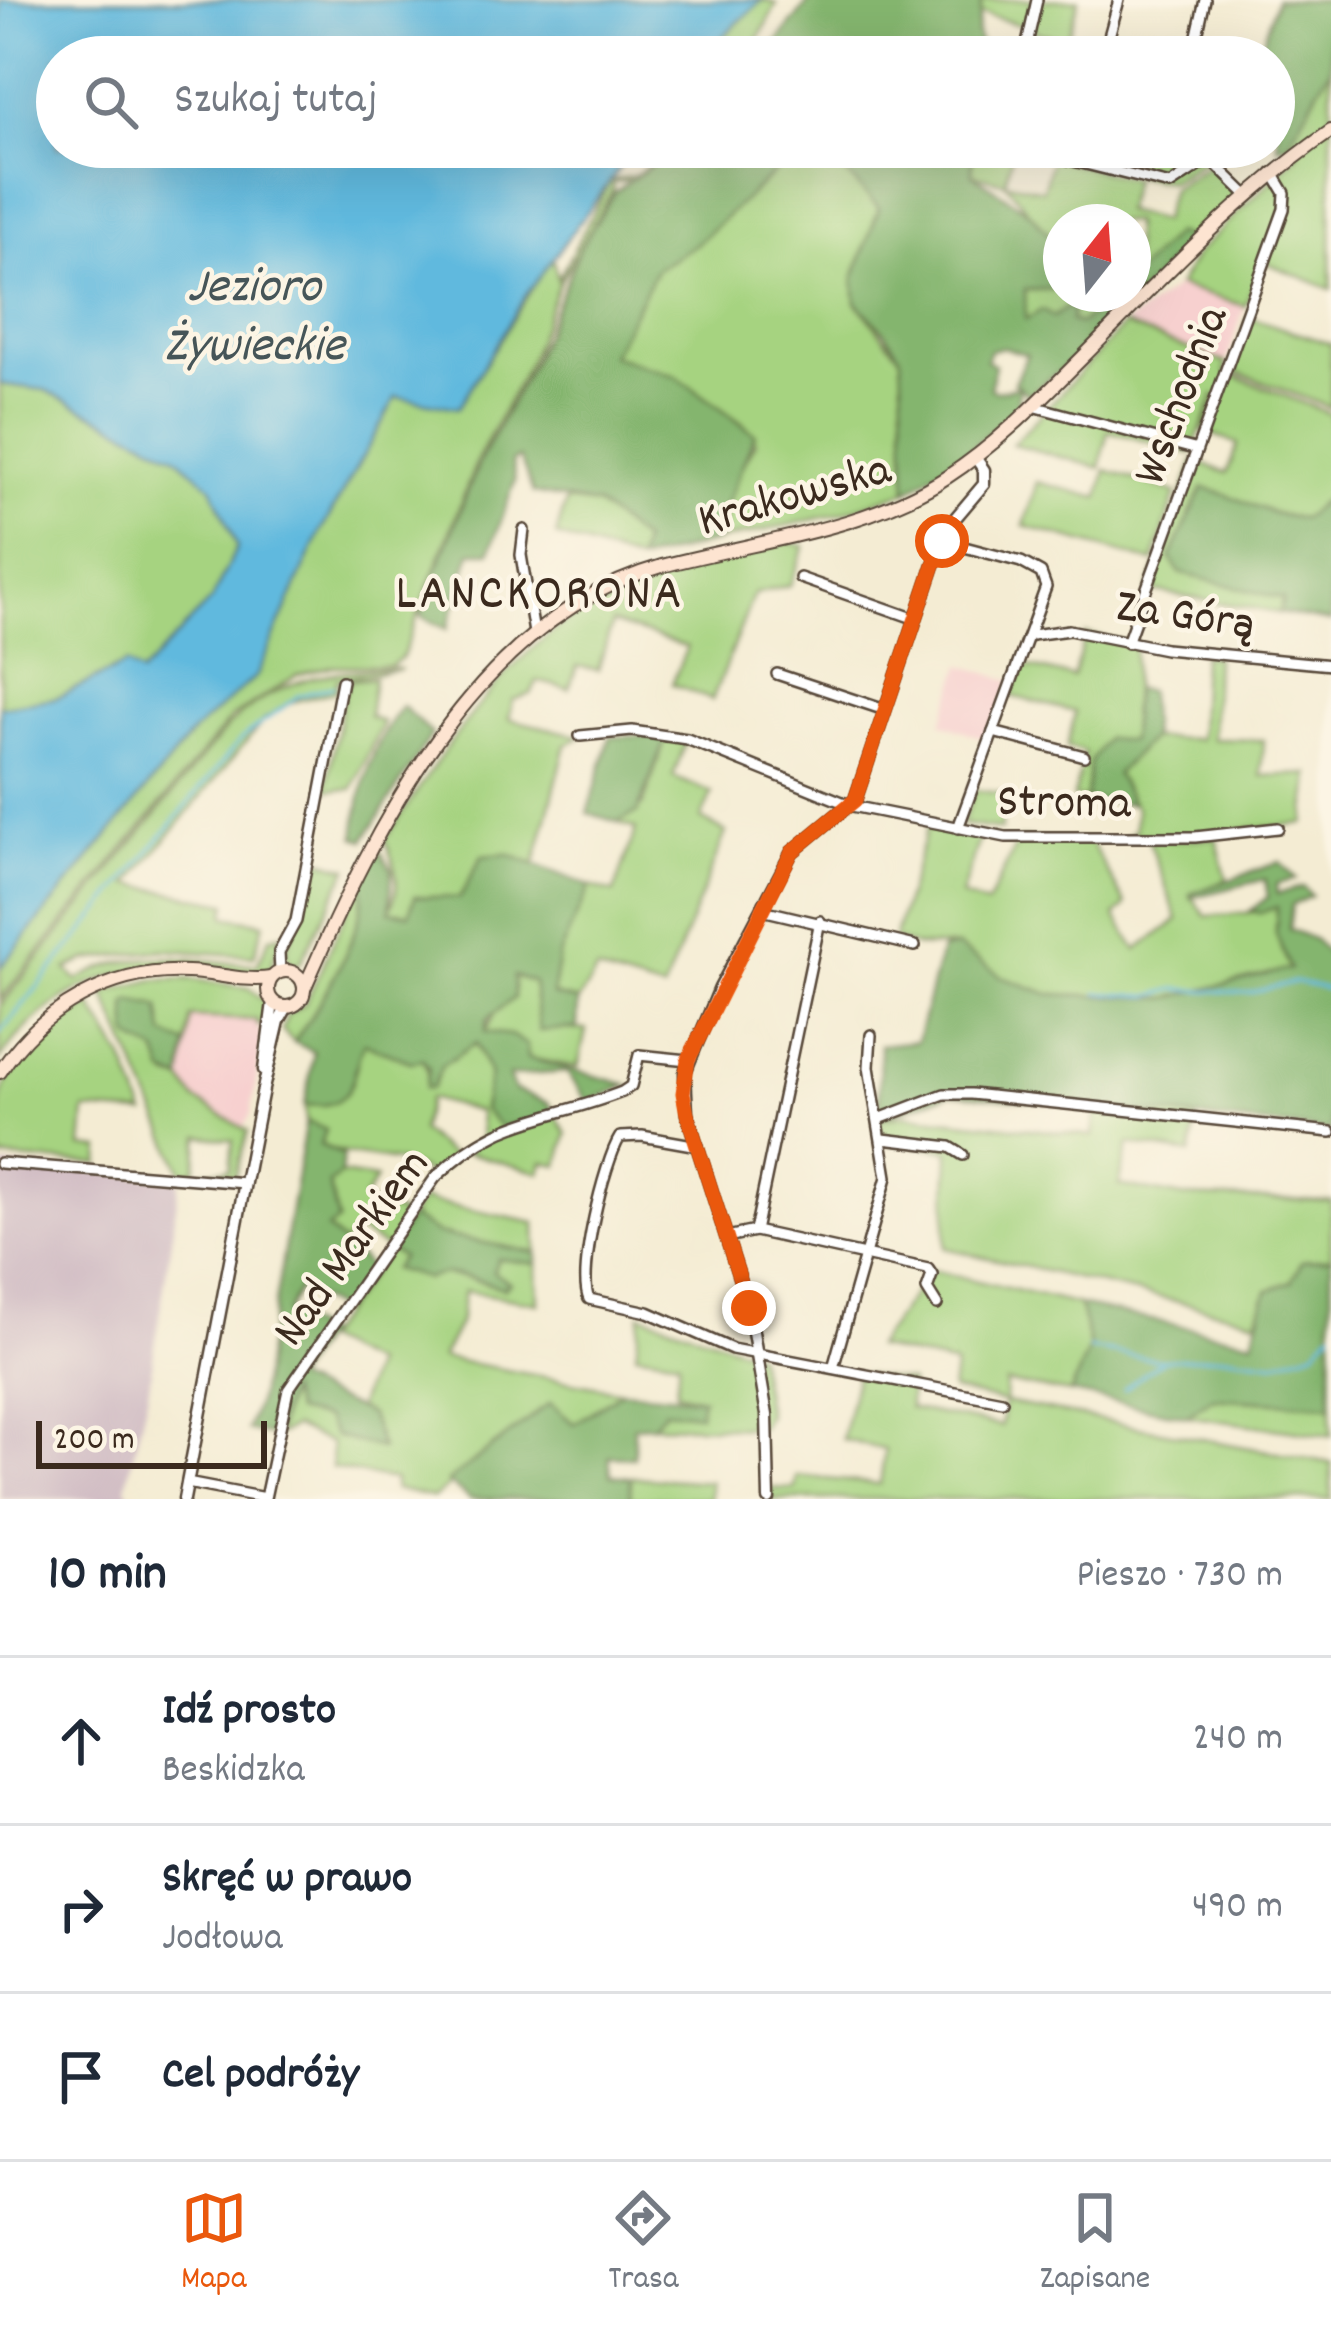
<!DOCTYPE html>
<html lang="pl">
<meta charset="utf-8">
<style>
:root{--surface:#fff;--page:#f2f2f3;--text:#1f2937;--muted:#747a83;--line:#e0e1e3;--accent:#ea580c}
body{margin:0;font-family:Dekko,sans-serif;background:var(--page);color:var(--text)}
.compass{position:absolute;left:1043px;top:204px;width:108px;height:108px;border-radius:50%;background:var(--surface);box-shadow:0 12px 48px #0002;rotate:17deg}
.scale{position:absolute;left:36px;bottom:30px;width:231px;box-sizing:border-box;padding-left:12px;border:6px solid #3b2a1e;border-top:0;font-size:33px;line-height:42px;white-space:nowrap;color:#3b2a1e;-webkit-text-stroke:9px #fcf5e5;paint-order:stroke}
.stop{position:absolute;width:36px;height:36px;margin:-27px;border:9px solid #ea580c;border-radius:50%;background:#fff}
.stop.end{background:#ea580c;border-color:#fff;box-shadow:0 3px 12px #0008}
.list{margin:0;padding:0;list-style:none}
h2{display:flex;justify-content:space-between;align-items:center;height:156px;margin:0;padding:0 48px;font-size:51px}
h2 small{font-size:39px;font-weight:400;color:var(--muted)}
.list li{display:grid;grid-template-columns:78px 1fr auto;gap:36px;align-items:center;box-sizing:border-box;height:168px;padding:0 48px;border-top:3px solid var(--line)}
.list b{display:block;font-size:45px;white-space:nowrap}
.list p{margin:0;font-size:39px;white-space:nowrap;color:var(--muted)}
.list em{font-size:39px;font-style:normal;color:var(--muted)}
.icon{flex:none;width:66px;height:66px;fill:none;stroke:currentColor;stroke-width:2;stroke-linecap:round;stroke-linejoin:round}
.map{position:relative;flex:none;width:1331px;height:1499px;overflow:hidden}
.search{position:absolute;background:var(--surface);box-shadow:0 12px 48px #0002;left:36px;right:36px;top:36px;height:132px;display:flex;align-items:center;gap:30px;box-sizing:border-box;padding:0 42px;border-radius:66px;color:var(--muted);font-size:45px}
.sheet{height:660px;background:var(--surface)}
nav{display:flex;justify-content:space-around;align-items:center;box-sizing:border-box;height:168px;border-top:3px solid var(--line);background:var(--surface);font-size:33px;color:var(--muted)}
nav a{display:grid;justify-items:center;gap:6px}
nav .on{color:var(--accent)}
.map>svg:first-child{display:block}
.built{fill:#f7d0cf}
.industrial{fill:#d2bec5}
.green{fill:#a6d380;stroke:#707e4f;stroke-width:3}
.forest{fill:#84b56e;stroke:#607046;stroke-width:3;fill-rule:evenodd}
.water{fill:#60b9de;stroke:#4e727e;stroke-width:3}
.lines{fill:none;stroke-linecap:round;stroke-linejoin:round}
.stream{stroke:#60b9de;stroke-width:3}
.minor-casing{stroke:#574739;stroke-width:14}
.tertiary-casing{stroke:#574739;stroke-width:15}
.secondary-casing{stroke:#574739;stroke-width:16}
.minor{stroke:#fff;stroke-width:9}
.tertiary{stroke:#fff;stroke-width:10}
.secondary{stroke:#fde4d1;stroke-width:12}
.route{stroke:#ea580c;stroke-width:15}
.labels{text-anchor:middle;stroke-width:9;stroke-linejoin:round;paint-order:stroke}
.street-label{font-size:48px;fill:#3b2a1e;stroke:#fcf5e5}
.water-label{font-size:51px;font-style:italic;fill:#465558;stroke:#fcf5e5}
.neighbourhood-label{font-size:51px;letter-spacing:3px;fill:#3b2a1e;stroke:#fcf5e5}
</style>
<div class="map">
<svg width="1331" height="1499" viewBox="0 0 1331 1499">
<rect width="100%" height="100%" fill="#fcf5e5"/>
<filter id="ink" filterUnits="userSpaceOnUse"><feTurbulence type="fractalNoise" baseFrequency=".00833" numOctaves="2"/><feDisplacementMap in="SourceGraphic" scale="24" xChannelSelector="R" yChannelSelector="G"/><feConvolveMatrix kernelMatrix="1 2 1 2 8 2 1 2 1" color-interpolation-filters="sRGB"/></filter>
<filter id="wash" filterUnits="userSpaceOnUse"><feTurbulence type="fractalNoise" baseFrequency=".004" numOctaves="4" result="noise"/><feDisplacementMap in="SourceGraphic" scale="48" xChannelSelector="R" yChannelSelector="G"/><feGaussianBlur stdDeviation="2.7" result="paint"/><feColorMatrix in="noise" values="0 0 0 0 0 0 0 0 0 0 0 0 0 0 0 0 0 1.4 0 .05"/><feComposite in="paint" operator="in"/></filter>
<g filter="url(#wash)">
<rect width="100%" height="100%" fill="#f4ecd3"/>
<!-- built -->
<g class="built">
<polygon points="1178,286 1245,306 1226,363 1124,325"/>
<polygon points="962,665 1011,681 988,740 942,723"/>
<polygon points="191,1017 257,1020 262,1042 251,1114 242,1130 195,1100 182,1080"/>
</g>
<!-- industrial -->
<polygon class="industrial" points="5,1165 180,1180 148,1393 126,1486 131,1499 0,1499 0,1169"/>
<!-- green -->
<g class="green">
<polygon points="762,0 777,4 749,57 722,57 717,43"/>
<polygon points="982,0 1034,0 1030,28 980,13"/>
<polygon points="1039,0 1079,0 1067,40 1033,31"/>
<polygon points="1331,67 1331,289 1264,262 1245,306 1178,286 1196,254 1298,154 1287,145"/>
<polygon points="670,147 637,179 613,182 613,190 559,283 529,362 477,460 402,657 391,666 333,666 297,675 231,718 0,1000 0,968 193,732 257,675 319,535 396,397 458,407 552,256 558,279 610,181 636,175"/>
<polygon points="802,147 822,147 879,208 854,278 856,302 901,358 907,491 838,514 718,541 734,480 756,442 745,425 676,376 611,355 657,268 696,244"/>
<polygon points="973,147 1014,147 1005,182 1043,190 1052,158 1133,179 1124,211 1162,221 1171,189 1209,165 1234,189 1234,199 1193,241 1133,277 1133,222 1061,222 1061,252 1005,182 972,174"/>
<polygon points="1141,147 1196,152 1204,160 1171,182 1134,175"/>
<polygon points="1061,289 1061,294 1116,294 1081,324 1053,317 1025,319 1025,290"/>
<polygon points="1249,317 1331,344 1331,408 1231,370"/>
<path d="M 1124,325 L 1226,363 L 1225,372 L 1331,414 L 1331,495 L 1303,518 C 1272,517 1237,497 1203,488 L 1190,513 L 1180,573 L 1284,599 L 1279,613 L 1148,590 L 1194,461 L 1227,473 L 1238,444 L 1204,431 L 1215,394 L 1191,453 L 1108,431 L 1100,468 L 1013,444 Z"/>
<polygon points="0,384 45,390 175,455 212,487 237,547 212,599 141,675 125,664 56,698 0,707"/>
<polygon points="1106,470 1176,493 1153,562 1024,526 1037,482 1099,498"/>
<polygon points="566,501 597,505 643,541 638,562 556,536"/>
<path d="M 787,542 L 805,546 L 790,585 L 754,594 L 712,700 L 672,684 L 687,647 L 612,623 L 598,670 L 577,666 L 569,689 L 537,681 L 531,694 L 513,700 L 509,719 L 580,736 L 566,745 L 534,867 L 508,854 L 482,857 L 460,899 L 410,914 L 389,911 C 403,885 395,865 385,840 C 447,746 511,639 618,592 C 671,568 731,557 787,542 Z"/>
<polygon points="1086,634 1135,644 1130,742 1090,762 1086,799 1073,798 1085,752 1067,747 1075,712 1011,696 1023,665 1073,677"/>
<polygon points="1202,655 1215,657 1212,739 1263,740 1261,776 1310,774 1305,823 1196,835 1127,835 1135,831 1136,808 1116,774 1151,738 1199,739"/>
<path d="M 402,669 L 337,680 L 336,691 L 291,702 L 264,720 L 129,884 L 227,903 L 225,916 L 264,923 L 254,956 L 163,950 L 86,960 L 67,969 L 77,981 C 133,945 196,961 257,965 L 270,937 L 282,935 L 269,972 C 244,979 220,967 195,966 C 117,961 45,995 0,1059 L 0,1006 L 228,726 C 281,676 332,669 402,669 Z"/>
<polygon points="374,678 369,716 383,722 352,789 326,790 345,690 351,680"/>
<polygon points="687,739 673,777 712,793 701,819 726,832 663,991 597,971 578,1001 552,995 559,955 590,886 614,893 636,829 617,822 643,805 665,740"/>
<polygon points="975,790 1005,794 1001,830 962,824"/>
<path d="M 928,825 L 980,836 L 961,896 L 987,905 L 1019,839 L 1090,841 L 1126,905 L 1115,916 L 1137,950 L 1178,920 L 1149,841 L 1216,838 L 1227,880 L 1191,895 L 1206,916 C 1229,914 1257,914 1277,906 L 1276,934 L 1290,969 L 1167,998 L 1049,994 L 1004,978 L 958,947 L 915,946 L 894,939 Z"/>
<polygon points="316,859 348,868 300,963 291,965 286,953"/>
<path d="M 361,879 C 373,920 318,1007 294,1042 L 282,1030 L 287,1015 L 305,1004 Z"/>
<polygon points="513,976 532,981 547,1028 586,1030 578,1067 527,1058 523,1043 485,1032"/>
<polygon points="190,979 249,988 266,1003 265,1020 258,1026 256,1020 191,1017 187,1045 163,1034 155,1005 133,1001 169,1078 182,1080 196,1100 248,1131 235,1176 203,1171 230,1169 233,1140 200,1136 195,1171 182,1172 104,993 153,980"/>
<path d="M 91,1005 L 124,1060 L 145,1114 L 85,1110 L 82,1147 L 101,1149 L 100,1164 L 0,1158 C 0,1140 0,1118 0,1101 C 9,1059 56,1024 91,1005 Z"/>
<path d="M 364,1043 L 411,1062 L 423,1060 L 432,1084 L 442,1066 L 475,1043 L 490,1075 L 483,1109 L 556,1116 L 567,1134 L 559,1165 L 543,1162 L 540,1173 L 465,1152 L 481,1138 L 479,1112 L 429,1098 L 420,1131 L 455,1158 L 433,1177 C 394,1151 363,1163 320,1145 L 326,1130 L 306,1121 L 305,1105 C 362,1110 349,1071 364,1043 Z"/>
<polygon points="1097,1104 1196,1118 1191,1154 1129,1144 1119,1185 1183,1197 1331,1201 1331,1258 1302,1261 1292,1281 1267,1291 1257,1320 945,1248 949,1150 884,1143 879,1119 906,1115 1093,1136"/>
<polygon points="341,1174 376,1179 364,1199 406,1216 402,1257 394,1268 465,1277 503,1288 493,1272 498,1258 537,1264 538,1303 464,1291 459,1324 441,1358 622,1391 574,1424 549,1404 434,1498 394,1489 394,1480 332,1468 331,1443 294,1427 276,1436 288,1391 295,1412 326,1419 335,1436 381,1448 370,1415 357,1408 373,1365 322,1340 389,1250 358,1231 343,1245 327,1228 338,1221 329,1184"/>
<polygon points="421,1200 536,1223 537,1253 438,1234 411,1217"/>
<polygon points="931,1270 1079,1305 1090,1346 1071,1393 1006,1383 1005,1402 1331,1463 1331,1499 769,1499 769,1488 795,1489 797,1476 880,1484 885,1450 842,1439 857,1373 910,1382 909,1408 1001,1426 1004,1402 951,1390 955,1365 875,1347"/>
<polygon points="641,1314 757,1354 767,1415 760,1428 653,1425 664,1410 702,1398 676,1392 679,1360 636,1353"/>
<polygon points="1212,1398 1331,1405 1331,1436 1186,1416"/>
<polygon points="631,1477 710,1482 710,1499 630,1499"/>
</g>
<!-- forest -->
<g class="forest">
<polygon points="810,0 982,0 977,33 983,57 765,57"/>
<polygon points="1276,0 1331,0 1331,67 1287,145 1278,147 1274,57 1249,57 1263,41"/>
<polygon points="678,147 802,147 696,244 657,268 611,355 676,376 755,434 720,520 718,541 638,562 642,541 597,505 533,493 520,458 512,461 515,481 490,552 471,552 447,629 421,616 426,597 480,461 532,363 581,246 615,192"/>
<path d="M 822,147 L 973,147 L 972,174 L 1029,212 L 1060,246 L 1061,289 L 1025,290 L 1026,319 L 1042,310 L 1053,317 L 1067,307 L 1072,310 L 1071,322 L 1081,324 L 1116,294 L 1133,294 L 1133,276 L 1175,233 L 1193,241 L 1074,360 L 1028,395 L 1019,387 L 1018,407 L 966,453 L 907,491 L 901,358 L 886,333 L 856,302 L 854,278 L 879,208 ZM 1003,347 L 1027,355 L 1014,383 L 1018,387 L 996,391 L 990,388 L 995,365 L 986,360 L 990,350 Z"/>
<path d="M 1203,488 C 1238,495 1269,518 1303,518 L 1331,495 L 1331,622 L 1279,613 L 1283,599 L 1180,573 L 1170,558 Z"/>
<polygon points="1134,689 1148,691 1151,738 1116,774 1132,804 1086,799 1090,762 1106,738 1130,741"/>
<path d="M 402,706 L 432,734 L 364,840 L 355,837 C 360,789 370,746 402,706 Z"/>
<polygon points="648,736 665,740 637,813 617,822 588,813 610,737"/>
<path d="M 380,851 L 392,870 L 390,911 L 409,914 L 415,896 L 460,898 L 482,856 L 508,854 L 590,886 L 559,955 L 552,995 L 578,1001 L 577,1028 L 539,1031 L 533,982 L 514,976 L 514,998 L 487,1019 L 485,1032 L 511,1035 L 527,1045 L 527,1058 L 629,1085 L 588,1102 L 567,1072 L 509,1076 L 514,1090 L 549,1103 L 556,1116 L 500,1127 L 483,1109 L 490,1075 L 476,1043 L 442,1066 L 432,1088 L 425,1088 L 429,1069 L 423,1060 L 411,1062 L 364,1043 C 349,1071 362,1110 305,1105 L 314,1052 L 294,1042 C 319,1007 373,921 361,879 Z"/>
<polygon points="1280,862 1296,879 1276,884 1277,894 1303,887 1311,896 1292,905 1289,929 1315,940 1331,958 1331,1131 950,1093 879,1119 880,1045 917,1041 941,950 958,947 1004,978 1049,994 1167,998 1290,969 1276,934 1277,907 1259,913 1251,910 1268,897 1265,879 1191,898 1190,894"/>
<path d="M 132,1001 L 160,1007 L 164,1034 L 187,1045 L 182,1080 L 165,1074 L 158,1053 C 128,1035 128,1048 127,1003 Z"/>
<polygon points="306,1121 326,1130 320,1145 343,1155 341,1174 329,1184 338,1221 327,1229 373,1270 340,1311 298,1289 286,1313 324,1334 294,1380 370,1415 381,1449 334,1436 326,1419 295,1412 288,1392 275,1437 247,1430 259,1397"/>
<path d="M 411,1217 L 438,1234 L 537,1253 L 537,1264 L 498,1259 L 493,1272 L 510,1283 L 503,1288 C 480,1281 451,1267 428,1279 L 393,1269 L 401,1257 L 389,1250 Z"/>
<polygon points="1331,1258 1331,1405 1212,1398 1186,1416 1071,1393 1090,1346 1079,1305 1253,1341 1267,1291 1292,1281 1302,1261"/>
<polygon points="622,1391 702,1398 699,1414 665,1410 653,1425 634,1426 634,1457 609,1456 611,1475 631,1477 630,1499 470,1499 447,1482 550,1403 574,1424"/>
</g>
<!-- water -->
<polygon class="water" points="0,0 762,0 717,42 722,57 57,57 57,147 635,147 526,295 458,408 396,397 319,535 257,675 193,732 0,968 0,707 56,698 126,664 141,674 212,599 237,547 212,487 175,455 45,390 0,384"/>
<g class="lines">
<!-- stream -->
<g class="stream">
<polyline points="1098,993 1150,996 1175,989 1249,993 1295,982 1331,990"/>
<polyline points="0,1033 242,738 298,696 333,686"/>
<polyline points="1089,1349 1161,1360 1229,1356 1274,1362 1315,1350 1331,1331"/>
<polyline points="1124,1389 1161,1361"/>
</g>
</g>
</g>
<g filter="url(#ink)">
<g class="lines">
<!-- minor casing -->
<g class="minor-casing">
<g id="minor">
<polyline points="1108,40 1119,0"/>
<polyline points="1024,57 1037,0"/>
<polyline points="1192,57 1205,0"/>
<polyline points="1198,147 1247,195"/>
<polyline points="1029,150 1170,185 1210,159"/>
<polyline points="1033,406 1194,449"/>
<polyline points="524,530 521,555 534,633"/>
<polyline points="942,541 1021,562 1041,573 1046,587 958,828"/>
<polyline points="800,578 916,619"/>
<polyline points="1032,635 1069,630 1165,649 1331,665"/>
<polyline points="1127,643 1284,209 1285,193 1273,173"/>
<polyline points="777,674 885,710"/>
<polyline points="993,732 1084,756"/>
<polyline points="580,736 632,731 687,739 852,806 1006,837 1195,837 1278,828"/>
<polyline points="762,910 915,946"/>
<polyline points="280,971 279,952 296,921 342,681"/>
<polyline points="879,1119 944,1094 971,1094 1331,1132"/>
<polyline points="883,1139 950,1147 963,1155"/>
<path d="M 698,1146 L 642,1136 L 620,1137 C 604,1162 577,1274 589,1299 L 648,1312 L 732,1349 L 1002,1401"/>
<polyline points="0,1163 245,1183"/>
<polyline points="755,1231 820,921"/>
<polyline points="727,1237 755,1231 928,1269 932,1275 927,1289 937,1305"/>
<polyline points="833,1368 887,1177 869,1067 871,1035"/>
<path d="M 187,1483 L 265,1498 L 288,1390 L 435,1178 C 497,1116 545,1122 622,1092 L 631,1086 L 639,1055 L 688,1060"/>
</g>
</g>
<!-- tertiary casing -->
<g class="tertiary-casing">
<g id="tertiary">
<polyline points="264,1070 273,1002"/>
<polyline points="184,1499 263,1089 279,1021 287,1007"/>
<polyline points="769,1499 767,1415 749,1308 687,1114 685,1072 720,988 792,852 855,800 946,529 984,484 984,470 975,457"/>
</g>
</g>
<!-- secondary casing -->
<g class="secondary-casing">
<g id="secondary">
<circle cx="286" cy="989" r="18"/>
<path d="M 304,989 C 375,827 476,618 662,566 C 756,541 864,531 947,477 C 998,444 1040,400 1083,357 C 1162,278 1238,195 1331,131"/>
<path d="M 0,1072 C 41,1008 112,968 188,972 C 216,973 243,982 271,978"/>
</g>
</g>
<!-- minor -->
<use href="#minor" class="minor"/>
<!-- tertiary -->
<use href="#tertiary" class="tertiary"/>
<!-- secondary -->
<use href="#secondary" class="secondary"/>
</g>
</g>
<g class="lines" filter="url(#ink)">
<!-- route -->
<polyline class="route" points="749,1308 687,1114 683,1093 688,1060 792,852 855,800 942,541"/>
</g>
<g class="labels">
<!-- street labels -->
<g class="street-label">
<text transform="translate(1177 394) rotate(-69)" y="17">Wschodnia</text>
<text transform="translate(793 491) rotate(-16)" y="17">Krakowska</text>
<text transform="translate(1186 611) rotate(8)" y="17">Za Górą</text>
<text transform="translate(1064 798) rotate(1)" y="17">Stroma</text>
<text transform="translate(348 1245) rotate(-54)" y="17">Nad Markiem</text>
</g>
<!-- water labels -->
<g class="water-label">
<text x="254" y="300">Jezioro<tspan x="254" dy="59">Żywieckie</tspan></text>
</g>
<!-- neighbourhood labels -->
<g class="neighbourhood-label">
<text x="540" y="607">LANCKORONA</text>
</g>
</g>
</svg>
<svg class="compass" viewBox="-18 -18 36 36"><path d="M0-13l5 13h-10z" fill="#e53935"/><path d="M0 13l5-13h-10z" fill="#747a83"/></svg>
<div class="scale">200 m</div>
<div class="stop" style="left:942px;top:541px"></div>
<div class="stop end" style="left:749px;top:1308px"></div>
<div class="search"><svg class="icon" aria-label="search" viewBox="0 0 24 24"><circle cx="10" cy="10" r="6"/><path d="M15 15l6 6"/></svg>Szukaj tutaj</div>
</div>
<section class="sheet">
<h2>10 min<small>Pieszo · 730 m</small></h2>
<ul class="list">
<li><svg class="icon" aria-label="ahead" viewBox="0 0 24 24"><path d="M12 20V5M6 11l6-6 6 6"/></svg><div><b>Idź prosto</b><p>Beskidzka</p></div><em>240 m</em></li>
<li><svg class="icon" aria-label="right" viewBox="0 0 24 24"><path d="M7 20v-9h11M14 6l5 5-5 5"/></svg><div><b>Skręć w prawo</b><p>Jodłowa</p></div><em>490 m</em></li>
<li><svg class="icon" aria-label="arrive" viewBox="0 0 24 24"><path d="M6 21V4h12l-3 4 3 4H6"/></svg><div><b>Cel podróży</b></div></li>
</ul>
</section>
<nav>
<a class="on"><svg class="icon" aria-label="map" viewBox="0 0 24 24"><path d="M3 6l6-2 6 2 6-2v14l-6 2-6-2-6 2zM9 4v14M15 6v14"/></svg>Mapa</a>
<a><svg class="icon" aria-label="directions" viewBox="0 0 24 24"><path d="M12 3l9 9-9 9-9-9zM9 14v-3h6M13 9l2 2-2 2"/></svg>Trasa</a>
<a><svg class="icon" aria-label="saved" viewBox="0 0 24 24"><path d="M7 4h10v16l-5-4-5 4z"/></svg>Zapisane</a>
</nav>
